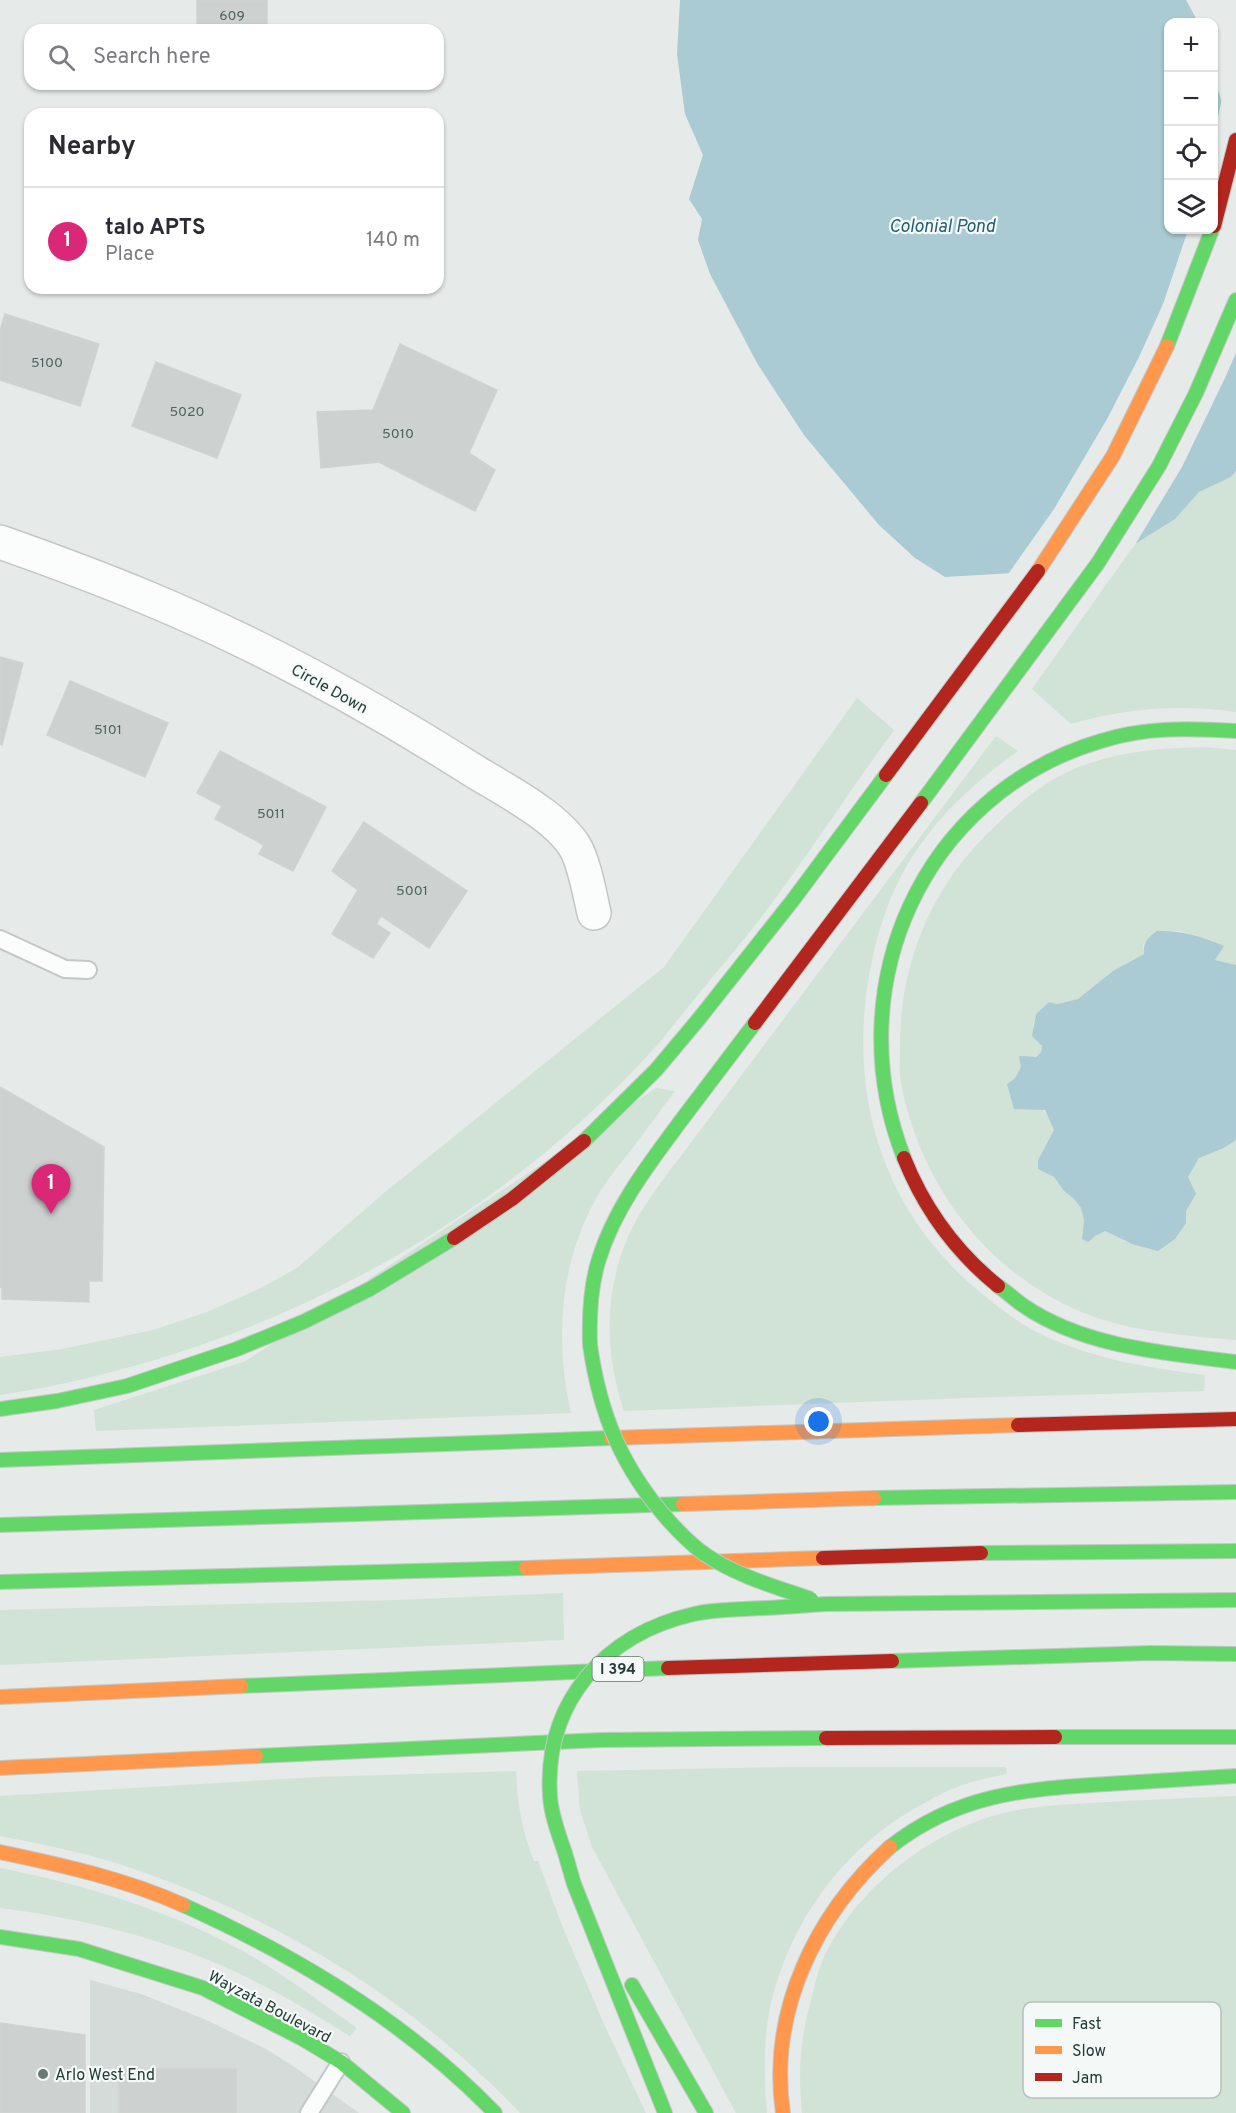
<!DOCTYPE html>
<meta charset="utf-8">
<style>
:root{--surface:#fff;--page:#f7f7f7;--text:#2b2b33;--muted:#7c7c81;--line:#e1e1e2;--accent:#db2777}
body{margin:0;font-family:Overpass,sans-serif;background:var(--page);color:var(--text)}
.controls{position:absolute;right:18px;top:18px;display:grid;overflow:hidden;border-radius:12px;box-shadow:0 2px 4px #0004}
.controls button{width:54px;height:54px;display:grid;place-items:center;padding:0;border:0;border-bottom:2px solid var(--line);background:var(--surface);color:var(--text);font:30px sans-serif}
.you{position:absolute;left:819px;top:1422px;width:21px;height:21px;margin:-15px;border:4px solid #fff;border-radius:50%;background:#1a73e8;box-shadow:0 0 0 9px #1a73e833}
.badge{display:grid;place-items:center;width:39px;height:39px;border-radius:50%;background:var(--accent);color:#fff;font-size:20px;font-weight:700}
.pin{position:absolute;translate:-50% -50px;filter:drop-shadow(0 2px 3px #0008)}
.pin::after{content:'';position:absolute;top:32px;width:21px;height:18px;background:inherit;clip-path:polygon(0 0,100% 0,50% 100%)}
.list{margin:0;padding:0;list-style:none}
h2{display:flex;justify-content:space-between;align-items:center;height:78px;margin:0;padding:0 24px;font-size:26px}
h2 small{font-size:20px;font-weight:400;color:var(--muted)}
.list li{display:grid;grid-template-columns:39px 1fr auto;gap:18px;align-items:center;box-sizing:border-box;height:108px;padding:0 24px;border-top:2px solid var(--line)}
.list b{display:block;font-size:22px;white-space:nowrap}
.list p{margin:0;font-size:20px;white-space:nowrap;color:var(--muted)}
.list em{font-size:20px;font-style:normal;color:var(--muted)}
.icon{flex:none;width:33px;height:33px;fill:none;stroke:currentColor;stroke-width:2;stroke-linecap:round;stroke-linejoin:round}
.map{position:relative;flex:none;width:1236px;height:2113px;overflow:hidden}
.search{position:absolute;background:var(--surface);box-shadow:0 2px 4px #0004;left:24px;top:24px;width:420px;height:66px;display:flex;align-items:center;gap:15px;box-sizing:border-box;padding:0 21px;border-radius:18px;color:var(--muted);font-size:22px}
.panel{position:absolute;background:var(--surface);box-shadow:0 2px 4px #0004;left:24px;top:108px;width:420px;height:186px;border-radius:18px}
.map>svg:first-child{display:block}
.built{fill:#d4dbd8}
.green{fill:#d1e2d7}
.water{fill:#aacad4}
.pier{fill:#e6eae8}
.building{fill:#cdd1d0;stroke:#cfd3d1;stroke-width:1.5}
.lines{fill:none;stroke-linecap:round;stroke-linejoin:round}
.lane-casing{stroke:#c3c7c5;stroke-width:20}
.street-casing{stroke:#c3c7c5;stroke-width:36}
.fast-casing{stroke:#c2c8c6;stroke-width:16}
.slow-casing{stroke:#c2c8c6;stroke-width:16}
.jam-casing{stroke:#c2c8c6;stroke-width:16}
.lane{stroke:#fbfcfc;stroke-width:16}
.street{stroke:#fbfcfc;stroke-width:33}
.fast{stroke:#63d668;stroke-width:14}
.slow{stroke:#ff974d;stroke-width:14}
.jam{stroke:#b3261e;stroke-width:14}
.fast-bridge-casing{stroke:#c2c9c8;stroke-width:16;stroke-linecap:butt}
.fast-bridge{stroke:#63d668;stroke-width:14}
.poi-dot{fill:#697976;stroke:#f4f9f7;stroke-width:2}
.labels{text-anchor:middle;stroke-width:4.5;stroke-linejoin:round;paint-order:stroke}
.number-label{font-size:14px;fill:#50625f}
.shield{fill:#f4f9f7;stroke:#637571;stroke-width:1.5}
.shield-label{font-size:15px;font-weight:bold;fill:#253c38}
.street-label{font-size:16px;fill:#253c38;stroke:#f4f9f7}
.poi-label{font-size:16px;fill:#253c38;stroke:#f4f9f7;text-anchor:start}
.water-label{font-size:18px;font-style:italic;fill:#245e73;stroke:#f4f9f7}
.key{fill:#f4f9f7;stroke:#b6c0be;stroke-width:1.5}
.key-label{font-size:16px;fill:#253c38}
</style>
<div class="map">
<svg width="1236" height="2113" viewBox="0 0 1236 2113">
<rect width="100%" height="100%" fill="#e6eae8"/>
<!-- built -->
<polygon class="built" points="90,1980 141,1994 204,2019 266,2049 293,2066 359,2113 90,2113"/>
<!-- green -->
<g class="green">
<path d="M 1236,471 L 1236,712 C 1180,704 1125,708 1071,724 L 1032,689 L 1135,544 L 1174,519 L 1199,492 L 1231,477 Z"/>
<path d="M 857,698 L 894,730 C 845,797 800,868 749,933 C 732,954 714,975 697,996 C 681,1015 666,1036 649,1054 C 521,1193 360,1293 180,1352 C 121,1371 61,1386 0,1395 L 0,1357 L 62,1349 L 153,1330 L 207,1312 L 261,1288 L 297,1268 L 384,1193 L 664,967 Z"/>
<path d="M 996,736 L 1018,751 C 968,787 928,824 899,880 C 885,908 876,939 870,970 C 846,1099 885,1220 990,1300 C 1006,1313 1024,1327 1043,1335 C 1093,1359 1150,1368 1205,1375 L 1204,1391 L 966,1398 L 624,1411 C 602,1346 604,1276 639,1215 C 653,1192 670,1170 687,1148 Z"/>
<path d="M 1205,747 L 1236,750 L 1236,965 L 1215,960 L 1219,954 L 1214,941 L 1180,931 L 1156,931 L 1143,945 L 1144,954 L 1114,971 L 1078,999 L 1057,1004 L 1049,1002 L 1036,1014 L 1033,1025 L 1042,1046 L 1041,1052 L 1021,1067 L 1015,1078 L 1007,1084 C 1028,1098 1046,1104 1054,1130 L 1038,1160 L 1038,1169 L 1054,1177 L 1064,1191 L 1074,1199 L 1081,1208 L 1084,1219 L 1082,1239 L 1105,1231 L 1126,1242 L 1185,1211 L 1189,1206 L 1188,1177 L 1199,1158 L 1224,1148 L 1236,1140 L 1236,1340 C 1178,1335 1117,1331 1064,1304 C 978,1261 919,1178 901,1083 C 899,1072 900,1060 900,1049 C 899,965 931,887 992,829 C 1018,804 1045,780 1079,767 C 1120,751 1162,748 1205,747 Z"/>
<path d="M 656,1088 L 675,1091 C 662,1108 650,1125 637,1142 C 622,1162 605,1181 594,1202 C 559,1268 555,1342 571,1413 L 96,1431 L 94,1410 L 246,1361 Z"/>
<polygon points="563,1593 564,1640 0,1665 0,1610 397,1600"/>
<path d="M 785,1767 L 1006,1767 L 1007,1774 C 992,1777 977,1780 963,1785 C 947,1790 932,1799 917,1807 C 843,1849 791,1920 771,2003 C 763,2039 764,2077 767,2113 L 736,2113 L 592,1847 L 580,1810 L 577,1771 Z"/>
<path d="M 516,1771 C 517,1803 522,1831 534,1861 L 538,1861 L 563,1928 L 603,2022 L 646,2113 L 520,2113 C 415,2002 281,1920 137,1870 C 92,1854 46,1845 0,1836 L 0,1796 L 318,1777 Z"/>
<path d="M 1236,1796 L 1236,2113 L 802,2113 C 798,2068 800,2040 812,1996 C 816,1980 820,1963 828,1949 C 862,1885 931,1832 1000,1814 C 1029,1806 1060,1805 1090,1803 C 1139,1800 1187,1798 1236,1796 Z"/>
<path d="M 0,1868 C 84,1884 181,1914 255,1958 C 290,1979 323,2004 357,2028 L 350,2036 C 314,2014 277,1991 238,1973 C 163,1938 82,1918 0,1908 Z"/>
</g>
<!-- water -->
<g class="water">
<polygon points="680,0 1186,0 1198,22 1168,22 1168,230 1214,230 1214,79 1236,142 1236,471 1231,477 1199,492 1175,519 1135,544 1095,560 1047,571 945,577 915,558 879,525 804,435 757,363 710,274 698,240 702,219 689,199 703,155 685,114 677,54"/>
<path d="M 1157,931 C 1180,930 1202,936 1224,946 L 1215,960 L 1236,965 L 1236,1140 L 1224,1148 L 1199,1158 L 1188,1177 L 1196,1194 L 1186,1211 L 1186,1223 L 1175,1239 L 1158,1251 L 1132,1244 L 1105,1231 L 1095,1236 L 1088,1242 L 1082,1239 L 1084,1220 L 1081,1208 L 1074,1199 L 1064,1191 L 1054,1177 L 1038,1169 L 1038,1160 L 1054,1130 L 1045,1110 L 1014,1109 L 1007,1084 L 1015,1078 L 1021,1067 L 1019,1056 L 1036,1057 L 1041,1052 L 1042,1046 L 1032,1036 L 1036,1014 L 1049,1002 L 1057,1004 L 1078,999 L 1113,971 L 1144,954 C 1143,943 1147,938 1157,931 Z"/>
</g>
<!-- pier -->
<polygon class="pier" points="1223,94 1236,133 1236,353 1225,378 1182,467 1133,548 1095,563 1048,574 1006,577 1054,509 1107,419 1139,357 1163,304 1188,230 1214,230 1214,135"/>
<!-- building -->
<g class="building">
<rect x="197" y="0" width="70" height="30"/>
<polygon points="5,314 99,344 80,406 0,380 0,331"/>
<polygon points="400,344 497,390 469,453 495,470 475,511 379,462 321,468 317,412 373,410"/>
<polygon points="156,362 241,395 217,458 132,426"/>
<polygon points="0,657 23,663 2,745 0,744"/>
<polygon points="70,681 168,723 145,777 47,735"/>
<polygon points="220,751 326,807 293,871 259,854 264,845 215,819 222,806 197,793"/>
<polygon points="364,822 467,891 429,948 381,916 376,924 390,933 373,958 332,934 358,890 332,871"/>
<polygon points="0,1087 104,1147 102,1281 89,1281 89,1302 2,1299 2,1288 0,1287"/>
<polygon points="0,2023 85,2035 85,2113 0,2113"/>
<rect x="119" y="2069" width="117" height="44"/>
</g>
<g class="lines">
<!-- lane casing -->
<g class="lane-casing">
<g id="lane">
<polyline points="0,939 65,969 88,970"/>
<polyline points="309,2113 341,2062"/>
</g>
</g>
<!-- street casing -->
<g class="street-casing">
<path id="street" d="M 0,542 C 48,559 97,577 145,597 C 259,644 370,705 474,771 C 505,790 556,816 575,847 C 584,862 590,895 594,913"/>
</g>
<!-- fast casing -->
<g class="fast-casing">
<g id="fast">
<polyline points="1167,346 1212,230"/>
<polyline points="921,803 1098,563 1159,466 1196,393 1236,300"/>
<polyline points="584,1141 656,1070 698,1020 793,900 886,775"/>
<path d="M 904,1158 C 837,987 922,794 1101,741 C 1145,727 1190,728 1236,731"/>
<path d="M 998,1286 C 1007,1292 1015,1300 1024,1306 C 1084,1347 1165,1353 1236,1362"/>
<path d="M 590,1345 C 589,1316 590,1287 599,1259 C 615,1207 651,1161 683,1118 C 707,1086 731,1055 755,1023"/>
<polyline points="0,1409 57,1401 127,1386 237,1349 303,1322 370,1289 454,1238"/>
<polyline points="0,1460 611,1438"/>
<polyline points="874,1498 1236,1492"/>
<polyline points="0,1525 683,1504"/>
<polyline points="981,1553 1236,1551"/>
<polyline points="0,1582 526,1568"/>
<polyline points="826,1604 1236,1600"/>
<polyline points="892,1661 1150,1653 1236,1654"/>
<polyline points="241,1686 668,1668"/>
<polyline points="1055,1737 1236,1737"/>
<polyline points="256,1756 601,1740 826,1738"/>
<path d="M 890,1847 C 957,1794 1025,1789 1107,1784 C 1150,1781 1193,1779 1236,1776"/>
<polyline points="565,1853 574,1884 665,2113"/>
<path d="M 183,1905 C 297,1956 407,2022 495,2113"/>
<polyline points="0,1937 79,1949 203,1988 301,2038 341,2062 403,2113"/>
<polyline points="632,1985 706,2113"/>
</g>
</g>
<!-- slow casing -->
<g class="slow-casing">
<g id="slow">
<polyline points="1038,571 1113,456 1167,346"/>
<polyline points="611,1438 1018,1425"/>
<polyline points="683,1504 874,1498"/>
<polyline points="526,1568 823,1558"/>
<polyline points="0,1697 241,1686"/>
<polyline points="0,1768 256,1756"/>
<path d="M 0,1852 C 62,1865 125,1879 183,1905"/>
<path d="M 783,2113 C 768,2011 816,1914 890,1847"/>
</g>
</g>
<!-- jam casing -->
<g class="jam-casing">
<g id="jam">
<polyline points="1214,226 1236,140"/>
<polyline points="886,775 1038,571"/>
<polyline points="755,1023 921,803"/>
<path d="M 904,1158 C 924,1208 956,1252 998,1286"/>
<polyline points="454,1238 512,1199 584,1141"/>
<polyline points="1018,1425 1236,1419"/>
<polyline points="823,1558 981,1553"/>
<polyline points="668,1668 892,1661"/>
<polyline points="826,1738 1055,1737"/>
</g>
</g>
<!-- lane -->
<use href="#lane" class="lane"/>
<!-- street -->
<use href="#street" class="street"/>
<!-- fast -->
<use href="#fast" class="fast"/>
<!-- slow -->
<use href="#slow" class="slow"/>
<!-- jam -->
<use href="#jam" class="jam"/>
<!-- fast-bridge casing -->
<g class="fast-bridge-casing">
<g id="fast-bridge">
<path d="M 590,1345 C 600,1415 622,1468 669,1521 C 680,1533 692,1546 706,1555 C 737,1576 776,1587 811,1599"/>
<path d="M 565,1853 C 559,1835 551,1815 550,1796 C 544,1702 605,1634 694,1614 C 711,1610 728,1610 744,1609 C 771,1608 799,1606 826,1604"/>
</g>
</g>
<!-- fast-bridge -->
<use href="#fast-bridge" class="fast-bridge"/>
</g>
<!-- markers -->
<circle class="poi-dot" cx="43" cy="2074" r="6"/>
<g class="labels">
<!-- number labels -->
<g class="number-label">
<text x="232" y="20">609</text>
<text x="47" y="367">5100</text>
<text x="187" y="416">5020</text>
<text x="398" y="438">5010</text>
<text x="108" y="734">5101</text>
<text x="271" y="818">5011</text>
<text x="412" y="895">5001</text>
</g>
<!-- shield labels -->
<rect class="shield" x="592.5" y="1657" width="51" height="24" rx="4.5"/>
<g class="shield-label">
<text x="618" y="1674">I 394</text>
</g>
<!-- street labels -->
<g class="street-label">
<text transform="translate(330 688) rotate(29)" y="6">Circle Down</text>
<text transform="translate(270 2006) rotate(28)" y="6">Wayzata Boulevard</text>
</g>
<!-- poi labels -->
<g class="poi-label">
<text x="55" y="2080">Arlo West End</text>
</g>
<!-- water labels -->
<g class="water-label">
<text x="942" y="232">Colonial Pond</text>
</g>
</g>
<!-- legend -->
<rect x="1023" y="2002" width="198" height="96" rx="9" class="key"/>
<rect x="1035" y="2019" width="27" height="8" fill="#63d668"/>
<rect x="1035" y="2046" width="27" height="8" fill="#ff974d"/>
<rect x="1035" y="2073" width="27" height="8" fill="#b3261e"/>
<g class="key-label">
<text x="1072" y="2029">Fast</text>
<text x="1072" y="2056">Slow</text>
<text x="1072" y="2083">Jam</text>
</g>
</svg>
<div class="controls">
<button>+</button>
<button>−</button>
<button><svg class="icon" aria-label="locate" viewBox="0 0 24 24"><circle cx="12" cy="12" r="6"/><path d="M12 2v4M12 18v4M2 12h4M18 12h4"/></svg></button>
<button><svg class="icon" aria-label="layers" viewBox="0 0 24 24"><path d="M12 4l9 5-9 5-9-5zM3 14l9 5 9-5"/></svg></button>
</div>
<div class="you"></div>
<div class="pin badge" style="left:51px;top:1214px">1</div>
<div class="search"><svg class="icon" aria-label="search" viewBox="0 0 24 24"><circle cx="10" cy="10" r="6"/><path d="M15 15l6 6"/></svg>Search here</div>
<section class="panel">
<h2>Nearby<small></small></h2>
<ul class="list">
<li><span class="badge">1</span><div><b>talo APTS</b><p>Place</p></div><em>140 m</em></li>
</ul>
</section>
</div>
